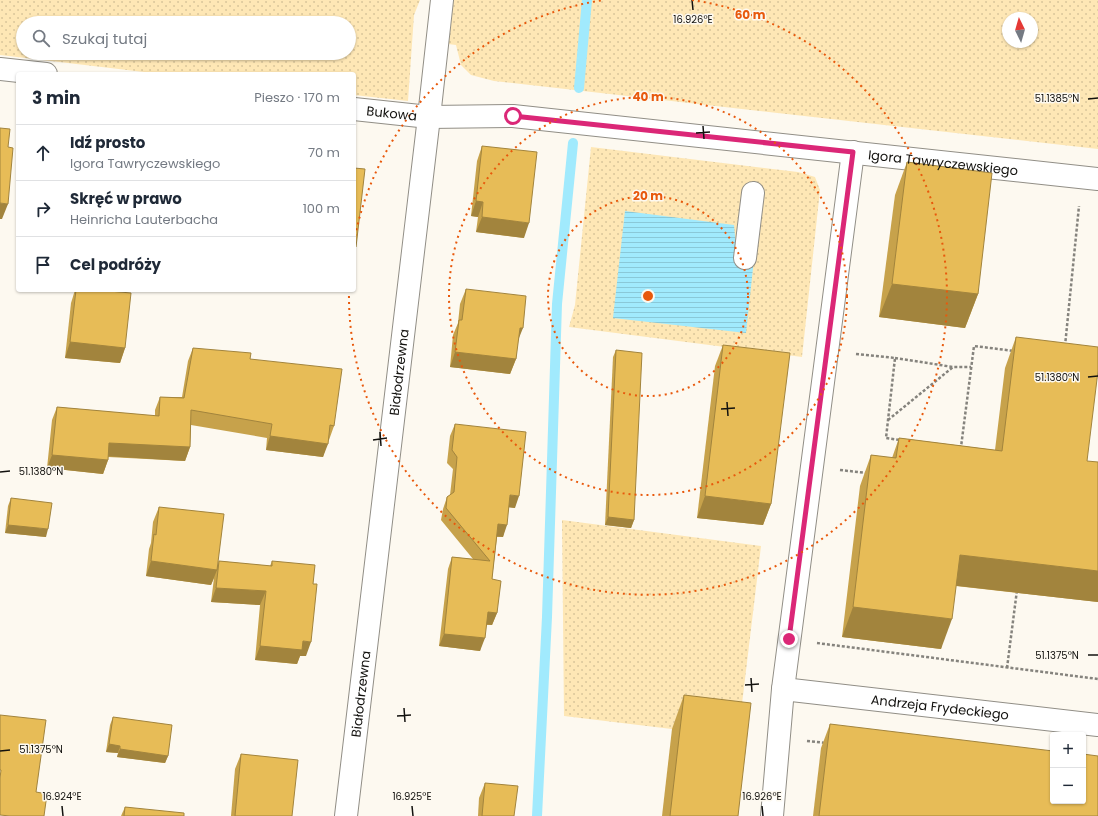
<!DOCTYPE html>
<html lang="pl">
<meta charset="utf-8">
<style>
:root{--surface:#fff;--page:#f6f6f7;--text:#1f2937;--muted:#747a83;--line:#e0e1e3}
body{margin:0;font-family:Poppins,sans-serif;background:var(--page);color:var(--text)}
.controls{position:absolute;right:12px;bottom:12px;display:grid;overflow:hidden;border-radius:4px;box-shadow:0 1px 3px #0004}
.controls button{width:36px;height:36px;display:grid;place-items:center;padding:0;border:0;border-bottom:1px solid var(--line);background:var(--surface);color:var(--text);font:20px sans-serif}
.compass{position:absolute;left:1002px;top:12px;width:36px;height:36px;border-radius:50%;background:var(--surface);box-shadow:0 1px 3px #0004;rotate:355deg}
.stop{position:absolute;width:12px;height:12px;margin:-9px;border:3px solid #db2777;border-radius:50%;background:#fff}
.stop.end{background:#db2777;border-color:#fff;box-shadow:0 1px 4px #0008}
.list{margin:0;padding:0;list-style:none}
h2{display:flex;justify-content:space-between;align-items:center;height:52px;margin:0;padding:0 16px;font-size:17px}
h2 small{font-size:13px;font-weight:400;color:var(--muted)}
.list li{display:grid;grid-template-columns:26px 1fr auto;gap:12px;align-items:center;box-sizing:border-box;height:56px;padding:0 16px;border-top:1px solid var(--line)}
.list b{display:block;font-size:15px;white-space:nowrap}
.list p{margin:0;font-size:13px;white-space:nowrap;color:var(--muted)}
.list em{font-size:13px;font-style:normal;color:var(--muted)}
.icon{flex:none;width:22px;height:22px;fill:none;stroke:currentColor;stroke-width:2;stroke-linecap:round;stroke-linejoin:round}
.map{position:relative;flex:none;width:1098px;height:816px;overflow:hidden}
.search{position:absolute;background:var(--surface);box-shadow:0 1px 3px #0004;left:16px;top:16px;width:340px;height:44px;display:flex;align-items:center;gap:10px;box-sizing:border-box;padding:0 14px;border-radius:22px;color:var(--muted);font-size:15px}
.panel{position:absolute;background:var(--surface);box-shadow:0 1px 3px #0004;left:16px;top:72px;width:340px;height:220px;border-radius:4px}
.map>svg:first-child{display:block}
.grass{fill:url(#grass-dots);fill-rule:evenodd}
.water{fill:url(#water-rules)}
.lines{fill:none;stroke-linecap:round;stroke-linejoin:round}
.stream{stroke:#a1eafd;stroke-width:10}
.minor-casing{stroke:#918e86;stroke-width:24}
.path{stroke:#85837d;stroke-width:2.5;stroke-dasharray:3 2;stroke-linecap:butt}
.minor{stroke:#fff;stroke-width:22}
.wall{fill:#c7a24b}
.shaded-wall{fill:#a2843d}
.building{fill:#e7bc57;stroke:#a2843d}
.route{stroke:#db2777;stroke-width:5}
.ticks{fill:none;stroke:#13120f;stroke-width:1.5}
.ring{fill:none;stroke:#e8590c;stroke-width:2;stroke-dasharray:2 4}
.labels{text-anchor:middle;stroke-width:3;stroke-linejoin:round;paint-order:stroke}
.street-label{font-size:13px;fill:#13120f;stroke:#fdf9f0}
.ticks-label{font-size:10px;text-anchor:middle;fill:#13120f;stroke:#fdf9f0;stroke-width:3;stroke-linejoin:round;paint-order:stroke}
.centre{fill:#e8590c;stroke:#fdf9f0;stroke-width:2}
.ring-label{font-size:12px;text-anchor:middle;font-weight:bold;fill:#e8590c;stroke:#fdf9f0;stroke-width:3;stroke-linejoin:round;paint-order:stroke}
</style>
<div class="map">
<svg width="1098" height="816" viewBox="0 0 1098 816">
<defs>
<pattern id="grass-dots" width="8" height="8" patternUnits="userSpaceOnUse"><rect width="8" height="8" fill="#fee7b5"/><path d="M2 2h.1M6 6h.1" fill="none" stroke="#d9c59a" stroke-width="1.8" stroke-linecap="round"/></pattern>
<pattern id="water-rules" width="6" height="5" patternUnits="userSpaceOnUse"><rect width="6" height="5" fill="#a1eafd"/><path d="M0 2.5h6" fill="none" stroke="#8ac8d8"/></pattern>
</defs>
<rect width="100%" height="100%" fill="#fdf9f0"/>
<!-- grass -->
<g class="grass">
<path d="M 0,0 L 420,0 L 414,15 L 408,101 L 354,95 L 354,74 L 161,74 L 0,55 ZM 23,23 L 349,23 L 349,53 L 23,53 Z"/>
<path d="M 453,0 L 1098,0 L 1098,149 L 494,81 L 471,75 L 461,65 L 456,45 L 448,44 ZM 1008,18 L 1032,18 L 1032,42 L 1008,42 Z"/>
<polygon points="591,147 798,172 815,177 820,190 802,357 569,327 575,305"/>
<polygon points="562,520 761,546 738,737 564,716"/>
</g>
<!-- water -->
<polygon class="water" points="625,211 734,225 737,257 754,259 746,333 613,318"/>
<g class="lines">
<!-- stream -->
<g class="stream">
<polyline points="579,88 587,0"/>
<polyline points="537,816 547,617 557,304 573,143"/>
</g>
<!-- minor casing -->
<g class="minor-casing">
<g id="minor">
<polyline points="0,69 46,74"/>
<path id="s1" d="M 354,109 L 429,117 L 513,116 L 1098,179"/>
<polyline points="745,258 753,193"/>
<path id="s2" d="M 783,689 L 1098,725"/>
<path id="s3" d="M 346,816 L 429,117 L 442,0"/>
<polyline points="772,816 783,689 853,152"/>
</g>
</g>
<!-- path -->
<g class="path">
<polyline points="1065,346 1079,206"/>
<polyline points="856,354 895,358 886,438 900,440"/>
<polyline points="895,358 953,367 971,367"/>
<polyline points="888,420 953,367"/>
<polyline points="959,446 961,447 974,346 1014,351"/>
<polyline points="840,470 867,473"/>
<polyline points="817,643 1098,679"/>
<polyline points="1007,668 1017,590"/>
<polyline points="807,741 826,743"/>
</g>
<!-- minor -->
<use href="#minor" class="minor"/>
</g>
<!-- wall -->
<g class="wall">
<polygon points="482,146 524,238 476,232 478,217 471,216 477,161"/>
<polygon points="907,162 978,294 965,328 879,317 895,195"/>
<polygon points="466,289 518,340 516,359 510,374 450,367 453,335 458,323 460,304"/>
<polygon points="75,290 125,348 120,363 65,358 71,303"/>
<polygon points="1016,337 1087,461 1098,602 956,586 941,649 842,637 860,486 871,455 892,458 899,438 995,450 1005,368"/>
<polygon points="723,345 771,504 763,525 697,518 715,366"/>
<polygon points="193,348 250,359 334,426 329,440 328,439 323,457 266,450 267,438 191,425 190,447 185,461 108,457 108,460 103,474 47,468 52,420 57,407 155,416 155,410 160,397 182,397 188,361"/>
<polygon points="616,350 634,520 631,528 605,525 613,357"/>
<polygon points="455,424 515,508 509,507 503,537 497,537 492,579 497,613 492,625 486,625 480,651 439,646 448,569 452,557 473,559 441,520 443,509 447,497 450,495 453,469 447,463 450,436"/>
<polygon points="11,498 46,537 5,533 8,506"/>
<polygon points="159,507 217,567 219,561 270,566 272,561 306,656 300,656 297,664 255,660 260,605 211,602 214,578 211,585 146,576 149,549 151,543 153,522"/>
<polygon points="684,695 738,816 662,816 672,729"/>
<polygon points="113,717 168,756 165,763 117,757 118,753 106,752 110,725"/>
<polygon points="830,724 1098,816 813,816 821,748"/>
<polygon points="241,754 292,816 231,816 235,769"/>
<polygon points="485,783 514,816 478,816 479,798"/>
<polygon points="125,807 184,816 121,816"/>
</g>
<!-- shaded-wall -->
<g class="shaded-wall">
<polygon points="476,201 483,202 478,217 471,216"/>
<polygon points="0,203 8,204 2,219 0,219"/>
<polygon points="482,217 529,223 524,238 476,232"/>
<polygon points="892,284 978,294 965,328 879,317"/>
<polygon points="520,328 523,328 517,343"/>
<polygon points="70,342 125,348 120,363 65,358"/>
<polygon points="455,352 516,359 510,374 450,367"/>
<polygon points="270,436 328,444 323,457 266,450"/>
<polygon points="109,443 190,447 185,461 104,456"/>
<polygon points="52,455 108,460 103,474 47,468"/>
<polygon points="510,495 519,496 515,508 506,507"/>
<polygon points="705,496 771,504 763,525 697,518"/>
<polygon points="608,517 634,520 631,528 605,525"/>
<polygon points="498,524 507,525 503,537 494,536"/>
<polygon points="8,525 48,529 46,537 5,533"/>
<polygon points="960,555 1098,571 1098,602 949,585"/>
<polygon points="151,561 217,570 211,585 146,576"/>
<polygon points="216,588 266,591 260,605 211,602"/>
<polygon points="853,607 952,619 941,649 842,637"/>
<polygon points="488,612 497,613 492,625 484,624"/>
<polygon points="444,634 485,638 480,651 439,646"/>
<polygon points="303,641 311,642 306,656 300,656 297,664 255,660 260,646"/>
<polygon points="109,744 120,746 118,753 106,752"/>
<polygon points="120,749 168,756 165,763 117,757"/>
</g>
<!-- building -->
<g class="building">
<polygon points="0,128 10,129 8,147 13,148 8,204 0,203"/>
<polygon points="482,146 537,152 529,223 482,217 483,202 476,201"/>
<polygon points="907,162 992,173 978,294 892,284"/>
<polygon points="354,168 365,169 356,247 354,246"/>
<polygon points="466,289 526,296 523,328 520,328 516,359 455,352 459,320 462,320"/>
<polygon points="76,290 98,290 131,293 125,348 70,342"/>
<polygon points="1016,337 1098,347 1098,371 1087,461 1098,462 1098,571 960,555 952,619 853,607 871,455 896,458 899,438 1002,451"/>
<polygon points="723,345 790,353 771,504 705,496"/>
<polygon points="193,348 251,353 250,359 342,369 334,426 330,425 328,444 270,436 272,424 191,410 190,447 109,443 108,460 52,455 57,407 159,416 160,397 184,398"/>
<polygon points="616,350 642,353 634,520 608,517"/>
<polygon points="455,424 526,432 519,496 510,495 507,525 498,524 492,579 501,581 497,613 488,612 485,638 444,634 452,557 490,561 446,508 447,497 454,492 457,457 452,450"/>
<polygon points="11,498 52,503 48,529 8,525"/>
<polygon points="159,507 224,514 217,570 151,561 154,534 156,535"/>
<polygon points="219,561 272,566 272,561 315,565 313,584 317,584 311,642 303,641 302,650 260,646 266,591 216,588"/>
<polygon points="684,695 751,703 738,816 670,816"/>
<polygon points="0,715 46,720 36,792 47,794 44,816 10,816 0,815 0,778 1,770 0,770"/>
<polygon points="113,717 172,725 168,756 120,749 120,746 109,744"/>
<polygon points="830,724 1053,751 1053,801 1083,801 1083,754 1098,756 1098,816 819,816"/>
<polygon points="241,754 298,760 292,816 235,816"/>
<polygon points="485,783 518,786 514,816 482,816"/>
<polygon points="125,807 184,813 184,816 124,816"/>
</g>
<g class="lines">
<!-- route -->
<polyline class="route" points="513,116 853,152 789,639"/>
</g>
<!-- ticks -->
<path class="ticks" d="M 692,0 L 693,10M 1088,99 L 1098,98M 703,126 L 704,139M 696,133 L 710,132M 1088,377 L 1098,376M 727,402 L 728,416M 721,409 L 735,408M 380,432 L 381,446M 373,440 L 387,438M 0,472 L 10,471M 1088,655 L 1098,655M 751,678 L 752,692M 745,685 L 759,684M 404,708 L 405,722M 397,716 L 411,715M 0,751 L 10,750M 62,806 L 63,816M 412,806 L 413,816M 762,806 L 763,816"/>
<!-- distance rings -->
<g class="ring">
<circle cx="648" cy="296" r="100"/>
<circle cx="648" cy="296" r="199"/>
<path d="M354 242A299 299 0 0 1 604 0M692 0A299 299 0 1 1 349 291"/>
</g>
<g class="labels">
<!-- street labels -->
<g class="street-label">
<text dy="5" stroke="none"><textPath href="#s1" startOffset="38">Bukowa</textPath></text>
<text dy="5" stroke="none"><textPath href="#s1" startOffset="592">Igora Tawryczewskiego</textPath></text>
<text dy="5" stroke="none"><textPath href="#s3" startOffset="447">Białodrzewna</textPath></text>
<text dy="5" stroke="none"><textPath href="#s3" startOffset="123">Białodrzewna</textPath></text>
<text dy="5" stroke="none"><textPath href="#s2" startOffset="158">Andrzeja Frydeckiego</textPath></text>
</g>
</g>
<g class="ticks-label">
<text x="693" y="23">16.926°E</text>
<text x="1057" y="102">51.1385°N</text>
<text x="1057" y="381">51.1380°N</text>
<text x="41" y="475">51.1380°N</text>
<text x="1057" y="659">51.1375°N</text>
<text x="41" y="753">51.1375°N</text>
<text x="62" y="800">16.924°E</text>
<text x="412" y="800">16.925°E</text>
<text x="762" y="800">16.926°E</text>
</g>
<circle cx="648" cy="296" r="6" class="centre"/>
<g class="ring-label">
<text x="750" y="19">60 m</text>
<text x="648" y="101">40 m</text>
<text x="648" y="200">20 m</text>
</g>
</svg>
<div class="controls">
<button>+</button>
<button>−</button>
</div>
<svg class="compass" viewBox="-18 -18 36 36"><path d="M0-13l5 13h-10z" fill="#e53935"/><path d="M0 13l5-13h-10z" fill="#747a83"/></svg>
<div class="stop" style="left:513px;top:116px"></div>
<div class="stop end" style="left:789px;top:639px"></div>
<div class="search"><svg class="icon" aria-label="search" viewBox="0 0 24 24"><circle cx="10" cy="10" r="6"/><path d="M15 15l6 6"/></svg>Szukaj tutaj</div>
<section class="panel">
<h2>3 min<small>Pieszo · 170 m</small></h2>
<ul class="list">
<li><svg class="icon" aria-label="ahead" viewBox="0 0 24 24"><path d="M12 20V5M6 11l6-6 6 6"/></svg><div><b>Idź prosto</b><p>Igora Tawryczewskiego</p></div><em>70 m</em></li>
<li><svg class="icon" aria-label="right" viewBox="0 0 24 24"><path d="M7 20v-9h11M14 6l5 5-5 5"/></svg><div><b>Skręć w prawo</b><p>Heinricha Lauterbacha</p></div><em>100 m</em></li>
<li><svg class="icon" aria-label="arrive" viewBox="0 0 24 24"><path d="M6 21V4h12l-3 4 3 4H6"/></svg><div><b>Cel podróży</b></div></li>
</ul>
</section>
</div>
